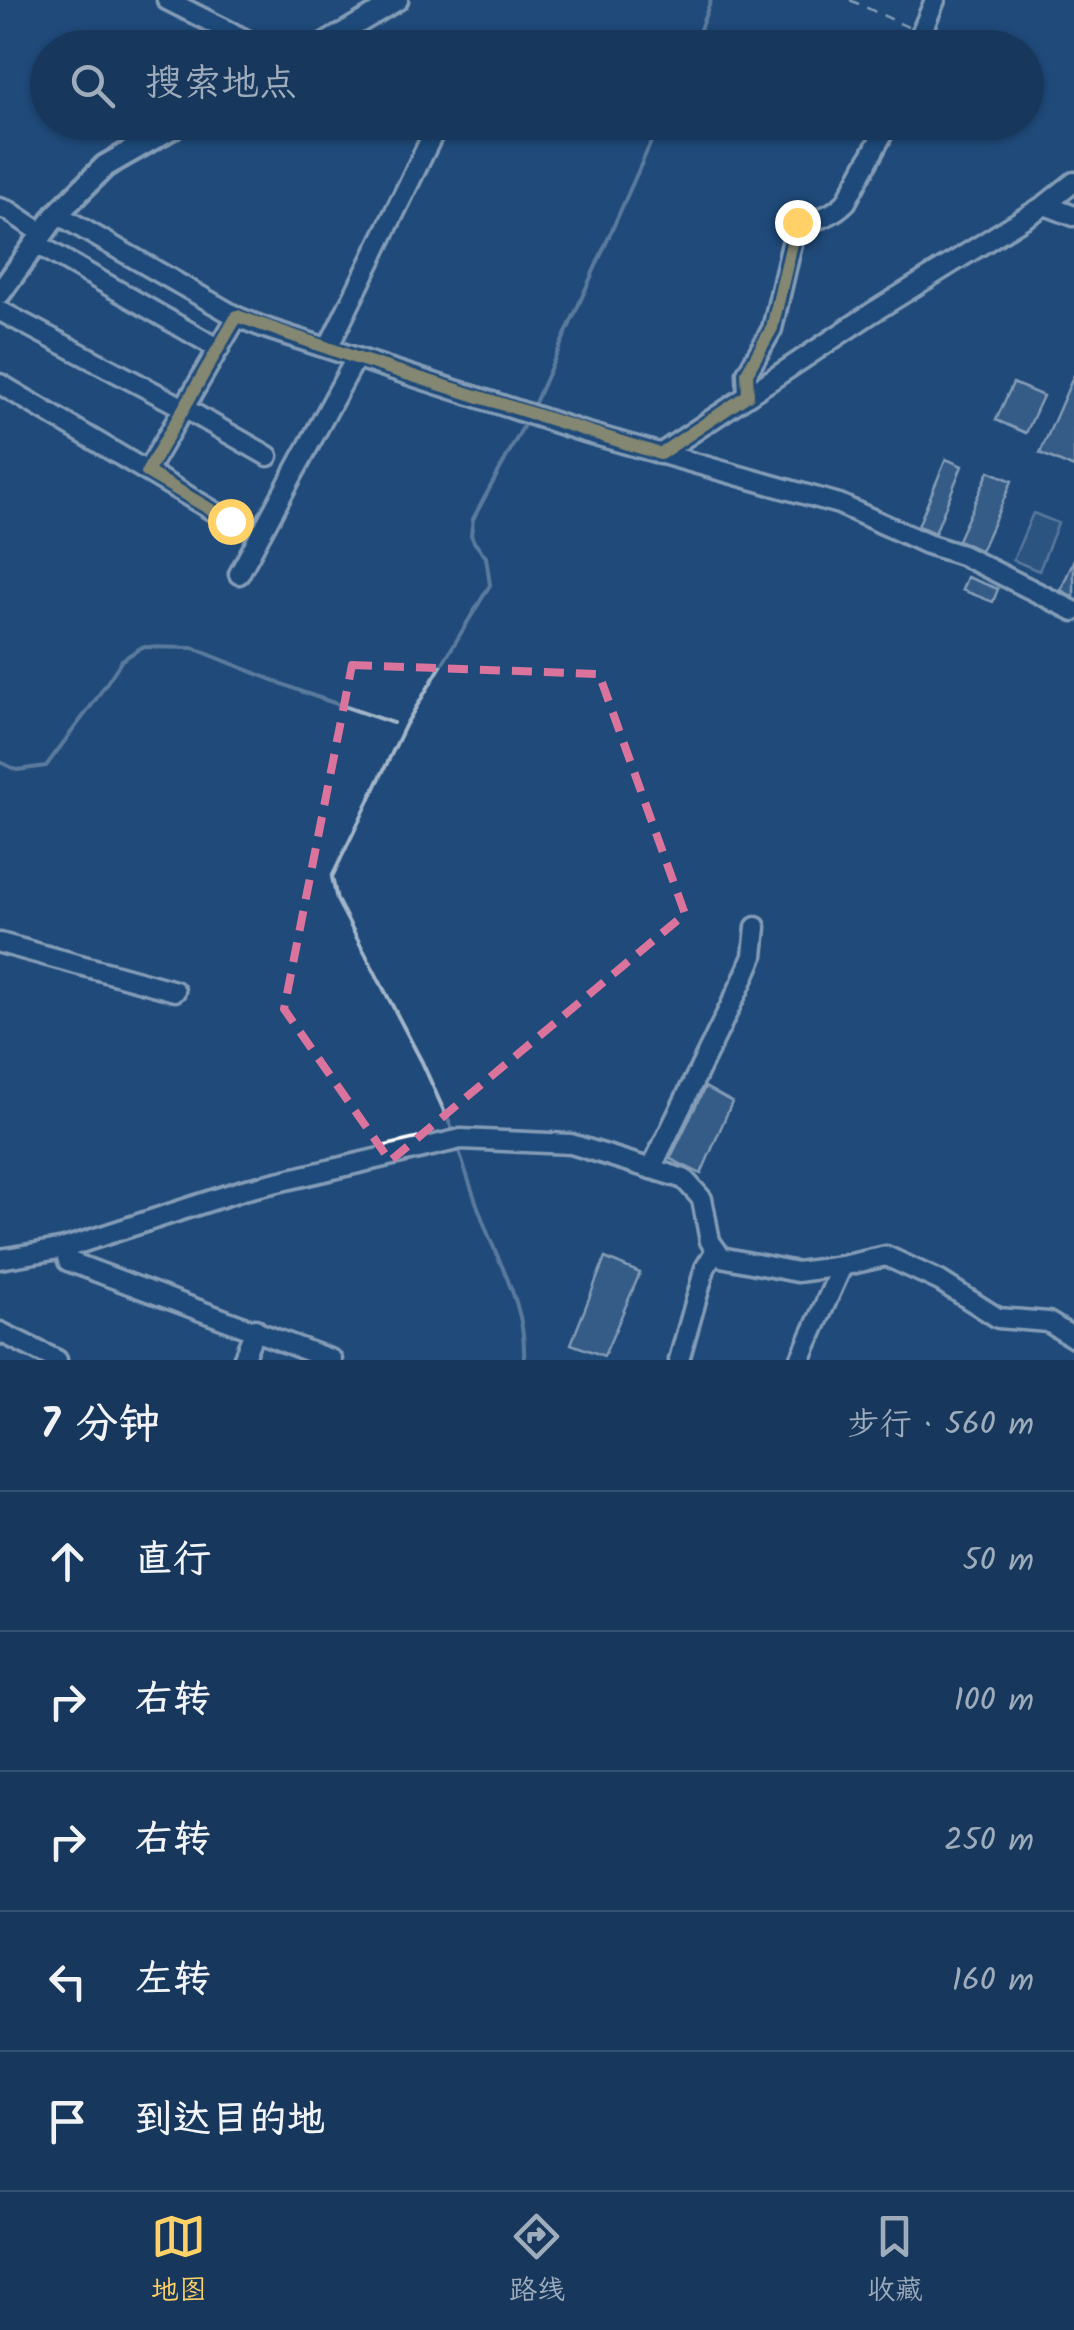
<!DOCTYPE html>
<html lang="zh">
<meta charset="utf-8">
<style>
:root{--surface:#17385c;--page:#244365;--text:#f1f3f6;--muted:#9eacbb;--line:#365272;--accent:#ffd166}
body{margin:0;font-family:Kalam,"LXGW WenKai TC",sans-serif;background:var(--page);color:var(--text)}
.stop{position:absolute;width:30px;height:30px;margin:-22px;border:8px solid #ffd166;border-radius:50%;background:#fff}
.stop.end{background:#ffd166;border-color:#fff;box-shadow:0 2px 10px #0008}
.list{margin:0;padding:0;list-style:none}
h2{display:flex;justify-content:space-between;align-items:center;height:130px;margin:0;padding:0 40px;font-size:42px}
h2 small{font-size:32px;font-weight:400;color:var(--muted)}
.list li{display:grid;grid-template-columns:65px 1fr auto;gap:30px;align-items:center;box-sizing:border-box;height:140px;padding:0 40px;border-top:2px solid var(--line)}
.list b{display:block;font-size:38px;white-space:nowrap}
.list em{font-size:32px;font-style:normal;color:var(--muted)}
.icon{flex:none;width:55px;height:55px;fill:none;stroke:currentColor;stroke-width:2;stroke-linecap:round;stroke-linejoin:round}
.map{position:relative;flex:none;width:1074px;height:1360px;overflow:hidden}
.search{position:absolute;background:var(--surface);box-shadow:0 2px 8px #0004;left:30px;right:30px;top:30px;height:110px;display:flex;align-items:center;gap:25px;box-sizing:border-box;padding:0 35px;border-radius:55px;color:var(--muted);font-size:38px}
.sheet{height:830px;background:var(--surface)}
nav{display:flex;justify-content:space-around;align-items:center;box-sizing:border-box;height:140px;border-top:2px solid var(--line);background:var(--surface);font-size:28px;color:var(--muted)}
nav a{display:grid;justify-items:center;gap:5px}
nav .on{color:var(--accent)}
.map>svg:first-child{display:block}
.green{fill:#3c618b;stroke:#9eb0c5;stroke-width:2.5}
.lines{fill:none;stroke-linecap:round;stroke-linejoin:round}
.stream{stroke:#a3b5c8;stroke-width:4}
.building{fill:#507197;stroke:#fff;stroke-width:2.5}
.minor-casing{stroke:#fff;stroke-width:25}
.major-casing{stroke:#fff;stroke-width:28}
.path{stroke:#fff;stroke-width:2.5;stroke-dasharray:10 8;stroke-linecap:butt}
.minor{stroke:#1f4a7a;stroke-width:18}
.major{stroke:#1f4a7a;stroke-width:20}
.route{stroke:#ffd166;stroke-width:12}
.marked{fill:none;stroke:#da749d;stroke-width:8;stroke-dasharray:20 12;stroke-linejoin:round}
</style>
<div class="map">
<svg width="1074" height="1360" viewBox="0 0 1074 1360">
<rect width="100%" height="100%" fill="#1f4a7a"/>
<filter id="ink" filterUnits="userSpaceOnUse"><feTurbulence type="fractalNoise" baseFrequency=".01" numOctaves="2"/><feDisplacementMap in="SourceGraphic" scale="20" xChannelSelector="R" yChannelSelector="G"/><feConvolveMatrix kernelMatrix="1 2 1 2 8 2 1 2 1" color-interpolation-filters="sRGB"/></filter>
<g filter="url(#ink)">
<!-- green -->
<polygon class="green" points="1033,513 1058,523 1039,571 1013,560"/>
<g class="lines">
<!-- stream -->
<g class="stream">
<polyline points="693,48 711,0"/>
<polyline points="534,405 660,122"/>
<polyline points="0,762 17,770 46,766 94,702 122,660 142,647 193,648 305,693 393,723"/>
<polyline points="453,1131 422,1062 337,900 332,877 406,724 490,585 486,557 474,542 471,535 473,519 525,423"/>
<path d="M 458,1148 C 468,1179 478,1209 490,1239 C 508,1280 526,1314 524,1360"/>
</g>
</g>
<!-- building -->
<g class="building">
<polygon points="1074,375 1074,468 1040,453"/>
<polygon points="1013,383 1043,396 1026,433 996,420"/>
<polygon points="946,459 962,466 935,533 918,526"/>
<polygon points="989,471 1012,481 981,551 958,540"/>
<polygon points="1074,559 1074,597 1061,590"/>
<polygon points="967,577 998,589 993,602 962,590"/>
<polygon points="705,1087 732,1102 701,1174 670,1159"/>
<polygon points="605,1258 640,1273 604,1356 571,1344"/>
</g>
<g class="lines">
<!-- minor casing -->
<g class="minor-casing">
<g id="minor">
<polyline points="167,0 262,48"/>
<polyline points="317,48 398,0"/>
<polyline points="915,48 935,0"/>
<polyline points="1045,205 1074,216"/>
<polyline points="0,208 9,211 42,233"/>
<polyline points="57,214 237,317 268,329 581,431 839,504 927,544 962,555 1074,611"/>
<polyline points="35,243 219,349"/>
<polyline points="0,311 184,408 268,456"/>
<polyline points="328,348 439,122"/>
<polyline points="0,384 230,521"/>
<path d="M 748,395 L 747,373 L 772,329 L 797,222 C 817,221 832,216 846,202 L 889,122"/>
<polyline points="660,454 870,314 1045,205 1074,182"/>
<polyline points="147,471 237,317"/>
<polyline points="239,574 356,358"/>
<polyline points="0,943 175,991"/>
<polyline points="651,1169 742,982 753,956 756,927"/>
<polyline points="65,1248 68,1261 332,1360"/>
<polyline points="0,1259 65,1248 243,1190 461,1139 571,1144 684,1179 702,1199 710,1241 721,1257 797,1272 842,1266 886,1256 940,1281 998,1318 1048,1322 1074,1338"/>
<polyline points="0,1332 57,1360"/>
<polyline points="243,1360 255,1329"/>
<polyline points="679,1360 705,1268 716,1250"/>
<polyline points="800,1360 842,1266"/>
</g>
</g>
<!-- major casing -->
<g class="major-casing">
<polyline id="major" points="0,293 57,214 105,166 182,122"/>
</g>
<!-- path -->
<polyline class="path" points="850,0 910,28"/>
<!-- minor -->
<use href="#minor" class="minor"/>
<!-- major -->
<use href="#major" class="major"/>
</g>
</g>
<g class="lines" filter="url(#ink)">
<!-- route -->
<polyline class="route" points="230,521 147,472 237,316 356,358 660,454 748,395 747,373 772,328 797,222"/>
</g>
<!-- marked area -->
<path d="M0 0H1074V1360H0ZM 352,665 L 599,674 L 685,914 L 390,1161 L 284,1009 Z" fill="#1f4a7a" fill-opacity=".55" fill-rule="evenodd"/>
<path class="marked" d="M 352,665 L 599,674 L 685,914 L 390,1161 L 284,1009 Z"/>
</svg>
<div class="stop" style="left:230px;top:521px"></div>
<div class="stop end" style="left:797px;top:222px"></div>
<div class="search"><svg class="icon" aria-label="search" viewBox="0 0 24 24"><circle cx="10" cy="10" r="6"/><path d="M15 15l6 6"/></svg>搜索地点</div>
</div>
<section class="sheet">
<h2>7 分钟<small>步行 · 560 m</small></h2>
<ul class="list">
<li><svg class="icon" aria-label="ahead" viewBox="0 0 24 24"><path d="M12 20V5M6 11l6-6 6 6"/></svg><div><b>直行</b></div><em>50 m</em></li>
<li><svg class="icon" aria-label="right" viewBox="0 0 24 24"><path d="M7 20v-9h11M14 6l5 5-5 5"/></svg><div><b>右转</b></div><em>100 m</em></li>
<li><svg class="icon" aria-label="right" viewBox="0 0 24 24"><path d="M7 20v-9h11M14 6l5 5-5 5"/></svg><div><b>右转</b></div><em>250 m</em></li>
<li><svg class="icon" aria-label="left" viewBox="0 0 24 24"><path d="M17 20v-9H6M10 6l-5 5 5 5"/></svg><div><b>左转</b></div><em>160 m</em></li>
<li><svg class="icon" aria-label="arrive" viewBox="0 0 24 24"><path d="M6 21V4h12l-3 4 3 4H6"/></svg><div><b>到达目的地</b></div></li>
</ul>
</section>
<nav>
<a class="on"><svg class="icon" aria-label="map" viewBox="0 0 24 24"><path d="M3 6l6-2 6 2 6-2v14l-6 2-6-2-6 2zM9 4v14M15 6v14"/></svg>地图</a>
<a><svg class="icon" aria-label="directions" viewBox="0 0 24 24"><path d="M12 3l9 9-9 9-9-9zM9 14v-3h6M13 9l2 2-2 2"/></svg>路线</a>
<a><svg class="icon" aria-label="saved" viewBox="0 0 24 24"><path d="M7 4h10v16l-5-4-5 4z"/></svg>收藏</a>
</nav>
